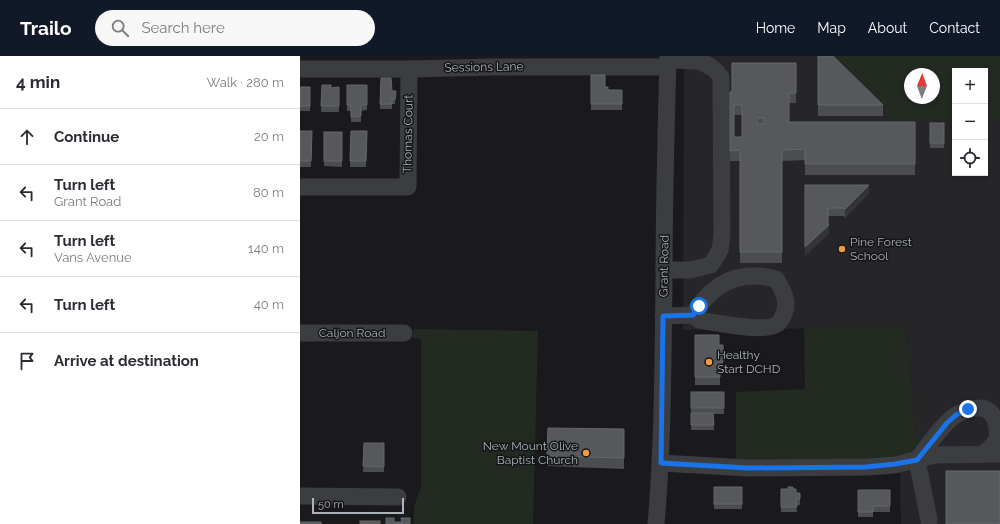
<!DOCTYPE html>
<meta charset="utf-8">
<style>
:root{--surface:#fff;--page:#f7f7f7;--text:#2b2b33;--muted:#7c7c81;--line:#e1e1e2;--accent:#111827}
body{margin:0;font-family:Raleway,sans-serif;background:var(--page);color:var(--text)}
.controls{position:absolute;right:12px;top:12px;display:grid;overflow:hidden;border-radius:0px;box-shadow:0 2px 6px #0003}
.controls button{width:36px;height:36px;display:grid;place-items:center;padding:0;border:0;border-bottom:1px solid var(--line);background:var(--surface);color:var(--text);font:20px sans-serif}
.compass{position:absolute;left:604px;top:12px;width:36px;height:36px;border-radius:50%;background:var(--surface);box-shadow:0 2px 6px #0003;rotate:1deg}
.scale{position:absolute;left:12px;bottom:10px;width:92px;box-sizing:border-box;padding-left:4px;border:2px solid #acb3bb;border-top:0;font-size:11px;line-height:14px;white-space:nowrap;color:#acb3bb;-webkit-text-stroke:3px #151517;paint-order:stroke}
.stop{position:absolute;width:12px;height:12px;margin:-9px;border:3px solid #1a73e8;border-radius:50%;background:#fff}
.stop.end{background:#1a73e8;border-color:#fff;box-shadow:0 1px 4px #0008}
.list{margin:0;padding:0;list-style:none}
h2{display:flex;justify-content:space-between;align-items:center;height:52px;margin:0;padding:0 16px;font-size:17px}
h2 small{font-size:13px;font-weight:400;color:var(--muted)}
.list li{display:grid;grid-template-columns:26px 1fr auto;gap:12px;align-items:center;box-sizing:border-box;height:56px;padding:0 16px;border-top:1px solid var(--line)}
.list b{display:block;font-size:15px;white-space:nowrap}
.list p{margin:0;font-size:13px;white-space:nowrap;color:var(--muted)}
.list em{font-size:13px;font-style:normal;color:var(--muted)}
.icon{flex:none;width:22px;height:22px;fill:none;stroke:currentColor;stroke-width:2;stroke-linecap:round;stroke-linejoin:round}
.map{position:relative;flex:none;width:700px;height:468px;overflow:hidden}
header{display:flex;align-items:center;gap:24px;box-sizing:border-box;height:56px;padding:0 20px;background:var(--accent);color:#fff}
header strong{font-size:19px}
nav{display:flex;gap:22px;margin-inline-start:auto;font-size:14px}
.search{width:280px;height:36px;background:var(--page);display:flex;align-items:center;gap:10px;box-sizing:border-box;padding:0 14px;border-radius:22px;color:var(--muted);font-size:15px}
main{display:flex}
aside{flex:1;background:var(--surface)}
.map>svg:first-child{display:block}
.built{fill:#262629}
.green{fill:#222a22;fill-rule:evenodd}
.lines{fill:none;stroke-linecap:round;stroke-linejoin:round}
.minor{stroke:#3b3d41;stroke-width:17}
.wall{fill:#4b4d51;fill-rule:evenodd}
.shaded-wall{fill:#333437}
.building{fill:#56585c;stroke:#63666b;fill-rule:evenodd}
.route{stroke:#1a73e8;stroke-width:5}
.poi-dot{fill:#f09c3d;stroke:#151517;stroke-width:1.5}
.labels{text-anchor:middle;stroke-width:3;stroke-linejoin:round;paint-order:stroke}
.street-label{font-size:12px;fill:#acb3bb;stroke:#151517}
.poi-label{font-size:12px;fill:#acb3bb;stroke:#151517;text-anchor:start}
</style>
<header>
<strong>Trailo</strong>
<div class="search"><svg class="icon" aria-label="search" viewBox="0 0 24 24"><circle cx="10" cy="10" r="6"/><path d="M15 15l6 6"/></svg>Search here</div>
<nav><a>Home</a><a>Map</a><a>About</a><a>Contact</a></nav>
</header>
<main>
<aside>
<h2>4 min<small>Walk · 280 m</small></h2>
<ul class="list">
<li><svg class="icon" aria-label="ahead" viewBox="0 0 24 24"><path d="M12 20V5M6 11l6-6 6 6"/></svg><div><b>Continue</b></div><em>20 m</em></li>
<li><svg class="icon" aria-label="left" viewBox="0 0 24 24"><path d="M17 20v-9H6M10 6l-5 5 5 5"/></svg><div><b>Turn left</b><p>Grant Road</p></div><em>80 m</em></li>
<li><svg class="icon" aria-label="left" viewBox="0 0 24 24"><path d="M17 20v-9H6M10 6l-5 5 5 5"/></svg><div><b>Turn left</b><p>Vans Avenue</p></div><em>140 m</em></li>
<li><svg class="icon" aria-label="left" viewBox="0 0 24 24"><path d="M17 20v-9H6M10 6l-5 5 5 5"/></svg><div><b>Turn left</b></div><em>40 m</em></li>
<li><svg class="icon" aria-label="arrive" viewBox="0 0 24 24"><path d="M6 21V4h12l-3 4 3 4H6"/></svg><div><b>Arrive at destination</b></div></li>
</ul>
</aside>
<div class="map">
<svg width="700" height="468" viewBox="0 0 700 468">
<rect width="100%" height="100%" fill="#1a1a1c"/>
<!-- built -->
<g class="built">
<polygon points="384,0 532,0 591,64 655,64 655,117 685,117 685,64 700,64 700,394 618,396 606,271 383,274"/>
<polygon points="635,405 700,405 700,468 601,468 600,415"/>
</g>
<!-- green -->
<g class="green">
<path d="M 532,0 L 700,0 L 700,64 L 685,64 L 685,15 L 655,15 L 655,64 L 591,64 ZM 610,18 L 634,18 L 634,42 L 610,42 Z"/>
<polygon points="606,271 618,396 572,404 436,405 436,336 505,333 504,272"/>
<polygon points="114,273 238,275 233,468 114,468 114,450 121,431 121,283 112,282"/>
</g>
<g class="lines">
<!-- minor -->
<g class="minor">
<polyline points="0,13 109,13 194,11 368,11"/>
<polyline points="0,131 108,131 109,13"/>
<path d="M 364,214 L 390,214 L 411,209 L 420,194 L 422,179 L 421,21 C 406,1 390,5 368,4"/>
<path d="M 363,260 L 393,259 C 412,227 439,213 476,223 C 483,234 489,245 484,258 C 482,261 481,266 477,268 C 466,277 418,267 404,265 L 399,264 L 393,259"/>
<polyline points="0,277 104,277"/>
<polyline points="361,407 448,412 567,411 595,409 635,399 700,398"/>
<polyline points="0,440 98,441"/>
<path d="M 629,464 L 617,404 C 628,390 641,369 656,359 C 663,355 672,352 680,352 C 695,352 700,373 696,385 C 693,390 687,394 683,398"/>
<path d="M 356,468 C 363,387 363,305 364,224 C 364,149 366,74 368,0"/>
</g>
</g>
<!-- wall -->
<g class="wall">
<polygon points="518,0 583,49 583,60 518,60"/>
<path d="M 496,7 L 496,47 L 489,47 L 489,66 L 615,66 L 615,119 L 505,119 L 505,104 L 482,105 L 482,207 L 440,207 L 440,105 L 430,105 L 430,36 L 432,36 ZM 434,59 L 442,59 L 442,81 L 434,81 Z"/>
<polygon points="291,19 308,34 322,34 322,54 291,54"/>
<polygon points="22,29 31,32 39,31 39,56 21,56"/>
<polygon points="47,29 67,29 67,54 61,55 61,66 51,66 51,55 47,55"/>
<rect x="0" y="31" width="10" height="24"/>
<polygon points="92,35 96,35 95,48 92,48 92,53 80,53 80,48"/>
<rect x="630" y="67" width="14" height="25"/>
<polygon points="0,75 12,75 11,111 0,111"/>
<polygon points="51,75 67,75 66,111 50,111"/>
<polygon points="24,76 42,76 42,111 24,110"/>
<polygon points="505,129 569,137 545,162 544,160 528,160 528,168 529,177 505,200"/>
<polygon points="395,279 419,289 423,289 423,315 420,315 420,329 395,329"/>
<polygon points="391,336 424,336 424,358 413,358 414,374 391,374"/>
<polygon points="248,372 324,373 324,413 247,410"/>
<polygon points="64,387 84,387 84,416 63,416"/>
<rect x="414" y="431" width="28" height="22"/>
<polygon points="481,433 493,433 496,437 500,443 500,449 496,449 497,456 481,456"/>
<polygon points="558,434 590,434 590,456 573,456 573,461 558,461"/>
</g>
<!-- shaded-wall -->
<g class="shaded-wall">
<polygon points="569,129 569,137 545,162 545,153"/>
<polygon points="529,169 529,177 505,200 505,191"/>
</g>
<!-- building -->
<g class="building">
<polygon points="518,0 533,0 583,49 518,49"/>
<path d="M 432,7 L 496,7 L 496,37 L 489,37 L 489,66 L 615,66 L 615,108 L 505,108 L 505,93 L 482,94 L 482,196 L 440,196 L 440,94 L 430,95 L 430,36 L 432,36 ZM 434,49 L 442,49 L 442,81 L 434,81 ZM 457,62 L 464,62 L 464,68 L 457,68 Z"/>
<polygon points="291,19 305,19 305,31 308,31 308,34 322,34 322,48 291,48"/>
<polygon points="81,22 91,22 92,35 96,35 95,43 92,43 92,48 80,48"/>
<polygon points="22,29 31,29 31,32 39,31 39,50 21,50"/>
<polygon points="47,29 67,29 67,49 61,49 61,60 51,61 51,49 47,49"/>
<rect x="0" y="31" width="10" height="19"/>
<rect x="630" y="67" width="14" height="20"/>
<polygon points="0,75 12,75 11,105 0,105"/>
<polygon points="51,75 67,75 66,105 50,105"/>
<rect x="24" y="76" width="18" height="29"/>
<polygon points="505,129 569,129 545,153 544,152 528,152 528,168 529,169 505,191"/>
<polygon points="395,279 419,279 419,289 423,289 423,306 420,306 420,321 395,321"/>
<rect x="391" y="336" width="33" height="16"/>
<polygon points="391,357 413,357 414,369 391,369"/>
<polygon points="248,372 324,373 324,402 247,400"/>
<polygon points="64,387 84,387 84,411 63,410"/>
<rect x="646" y="415" width="54" height="53"/>
<rect x="414" y="431" width="28" height="17"/>
<polygon points="488,431 493,431 493,433 496,433 496,437 500,437 500,443 496,443 497,451 481,451 481,433 488,433"/>
<polygon points="558,434 590,434 590,450 573,450 573,456 558,456"/>
<polygon points="86,462 94,462 94,466 102,466 101,462 110,462 110,468 86,468"/>
<rect x="60" y="465" width="20" height="3"/>
<rect x="0" y="466" width="21" height="2"/>
</g>
<g class="lines">
<!-- route -->
<polyline class="route" points="399,250 393,259 363,260 361,407 448,412 566,411 595,408 617,404 647,367 656,359 668,353"/>
</g>
<!-- markers -->
<g class="poi-dot">
<circle cx="542" cy="193" r="4"/>
<circle cx="409" cy="306" r="4"/>
<circle cx="286" cy="397" r="4"/>
</g>
<g class="labels">
<!-- street labels -->
<g class="street-label">
<text transform="translate(184 11) rotate(-1)" y="4">Sessions Lane</text>
<text transform="translate(108 78) rotate(-89)" y="4">Thomas Court</text>
<text transform="translate(364 210) rotate(-89)" y="4">Grant Road</text>
<text x="52" y="281">Caljon Road</text>
</g>
<!-- poi labels -->
<g class="poi-label">
<text x="550" y="190">Pine Forest<tspan x="550" dy="14">School</tspan></text>
<text x="417" y="303">Healthy<tspan x="417" dy="14">Start DCHD</tspan></text>
<text x="278" y="394" text-anchor="end">New Mount Olive<tspan x="278" dy="14">Baptist Church</tspan></text>
</g>
</g>
</svg>
<div class="controls">
<button>+</button>
<button>−</button>
<button><svg class="icon" aria-label="locate" viewBox="0 0 24 24"><circle cx="12" cy="12" r="6"/><path d="M12 2v4M12 18v4M2 12h4M18 12h4"/></svg></button>
</div>
<svg class="compass" viewBox="-18 -18 36 36"><path d="M0-13l5 13h-10z" fill="#e53935"/><path d="M0 13l5-13h-10z" fill="#7c7c81"/></svg>
<div class="scale">50 m</div>
<div class="stop" style="left:399px;top:250px"></div>
<div class="stop end" style="left:668px;top:353px"></div>
</div>
</main>
